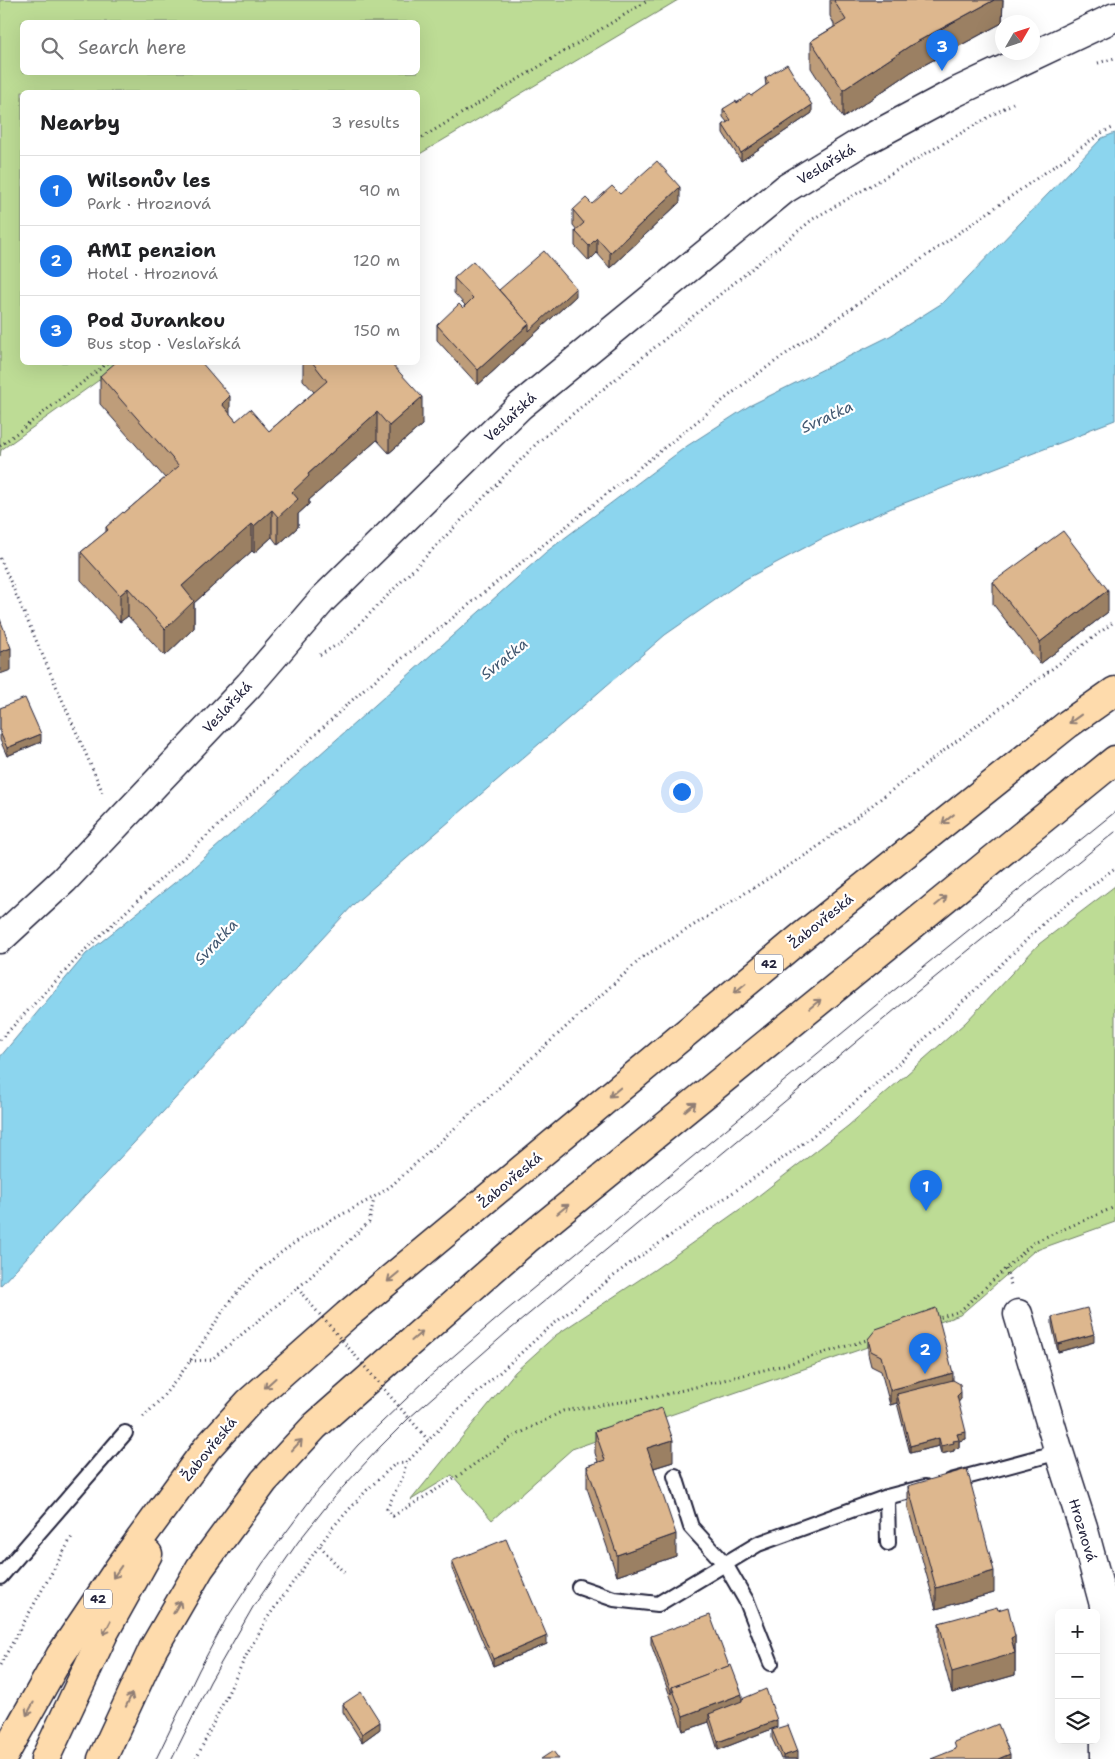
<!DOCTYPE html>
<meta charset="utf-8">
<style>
:root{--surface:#fff;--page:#f6f6f6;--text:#202124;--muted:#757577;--line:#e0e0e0;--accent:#1a73e8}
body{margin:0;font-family:"Shantell Sans",sans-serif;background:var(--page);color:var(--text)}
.controls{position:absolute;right:15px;bottom:15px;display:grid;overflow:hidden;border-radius:8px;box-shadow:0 5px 20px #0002}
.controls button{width:45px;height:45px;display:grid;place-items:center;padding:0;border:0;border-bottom:1px solid var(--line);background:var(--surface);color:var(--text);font:25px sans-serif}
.compass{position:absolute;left:995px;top:15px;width:45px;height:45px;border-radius:50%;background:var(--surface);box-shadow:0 5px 20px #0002;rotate:51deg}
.you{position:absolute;left:681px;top:791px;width:18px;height:18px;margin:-12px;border:4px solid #fff;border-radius:50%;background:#1a73e8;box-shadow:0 0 0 8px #1a73e833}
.badge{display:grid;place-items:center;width:32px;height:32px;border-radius:50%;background:var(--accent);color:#fff;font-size:16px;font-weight:700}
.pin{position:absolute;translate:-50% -41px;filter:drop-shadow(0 1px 2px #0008)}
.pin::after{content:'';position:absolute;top:26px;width:18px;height:15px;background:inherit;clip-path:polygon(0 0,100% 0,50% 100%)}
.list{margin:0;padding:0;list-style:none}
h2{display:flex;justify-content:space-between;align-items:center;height:65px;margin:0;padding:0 20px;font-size:21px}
h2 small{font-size:16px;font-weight:400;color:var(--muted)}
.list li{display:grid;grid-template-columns:32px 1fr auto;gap:15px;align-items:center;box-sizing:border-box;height:70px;padding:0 20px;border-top:1px solid var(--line)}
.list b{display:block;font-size:19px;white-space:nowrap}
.list p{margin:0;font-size:16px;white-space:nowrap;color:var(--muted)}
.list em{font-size:16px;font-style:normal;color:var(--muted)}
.icon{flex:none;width:28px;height:28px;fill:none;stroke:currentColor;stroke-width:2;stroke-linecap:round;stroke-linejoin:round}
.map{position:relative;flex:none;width:1115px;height:1759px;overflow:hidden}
.search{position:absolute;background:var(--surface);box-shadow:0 5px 20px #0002;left:20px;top:20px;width:400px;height:55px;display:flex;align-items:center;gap:12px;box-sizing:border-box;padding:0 18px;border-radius:8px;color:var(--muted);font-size:19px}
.panel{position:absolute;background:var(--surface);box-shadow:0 5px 20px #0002;left:20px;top:90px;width:400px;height:275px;border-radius:8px}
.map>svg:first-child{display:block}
.green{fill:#bddc95;stroke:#707f68;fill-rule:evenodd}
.water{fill:#8cd5ee;stroke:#628da6}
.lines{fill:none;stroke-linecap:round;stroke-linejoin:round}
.service-casing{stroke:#22223b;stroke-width:18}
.minor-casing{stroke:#22223b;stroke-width:31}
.tertiary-casing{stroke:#22223b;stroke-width:31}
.trunk-casing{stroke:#22223b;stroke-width:31}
.path{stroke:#22223b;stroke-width:3;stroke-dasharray:1 4;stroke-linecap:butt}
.service{stroke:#fff;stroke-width:14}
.minor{stroke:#fff;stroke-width:28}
.tertiary{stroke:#fff;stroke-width:28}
.trunk{stroke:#fedbac;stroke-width:28}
.tram{stroke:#22223b;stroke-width:1}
.path-bridge{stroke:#22223b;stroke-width:3;stroke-dasharray:1 4;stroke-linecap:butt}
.wall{fill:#be9d7a;stroke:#22223b}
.shaded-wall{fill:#9b8063;stroke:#22223b}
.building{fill:#ddb78e;stroke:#22223b}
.oneway{stroke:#907e74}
.labels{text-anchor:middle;stroke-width:4.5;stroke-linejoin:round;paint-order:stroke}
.shield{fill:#fff;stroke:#646476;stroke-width:1}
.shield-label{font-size:12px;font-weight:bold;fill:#22223b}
.street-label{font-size:14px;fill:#22223b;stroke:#fff}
.water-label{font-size:15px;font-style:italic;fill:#425871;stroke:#fff}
</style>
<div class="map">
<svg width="1115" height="1759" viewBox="0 0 1115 1759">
<rect width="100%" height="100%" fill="#fff"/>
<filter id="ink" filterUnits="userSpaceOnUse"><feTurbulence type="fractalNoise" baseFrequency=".02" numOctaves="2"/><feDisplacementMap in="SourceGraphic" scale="10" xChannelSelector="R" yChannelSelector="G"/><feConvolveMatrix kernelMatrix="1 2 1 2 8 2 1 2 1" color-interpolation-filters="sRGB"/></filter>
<g filter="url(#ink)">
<!-- green -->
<g class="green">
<path d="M 0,0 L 678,0 L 418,155 L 418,92 L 22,92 L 22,362 L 123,363 L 1,450 L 0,456 ZM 22,22 L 418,22 L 418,72 L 22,72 Z"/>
<polygon points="1115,886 1115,1222 1034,1251 960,1315 572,1449 492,1520 452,1475 411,1500 515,1372 556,1335 654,1270 753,1200 848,1126 966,1022 1039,944"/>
</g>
<!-- water -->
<polygon class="water" points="1115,133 1115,420 1086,431 1086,433 1083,434 894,507 823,538 744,580 665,635 354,904 162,1113 0,1286 0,1057 86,954 194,867 546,552 687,446 749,406 890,336 944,302 1102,138"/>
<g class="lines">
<!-- service casing -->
<g class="service-casing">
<g id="service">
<polyline points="675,1476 691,1527 725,1564 747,1602 771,1663"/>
<polyline points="951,1481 1059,1452"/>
<polyline points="887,1497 888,1543"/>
<polyline points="0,1577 125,1433"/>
<polyline points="579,1587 614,1599 658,1604 758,1544 887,1497 925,1487"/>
</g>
</g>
<!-- minor casing -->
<g class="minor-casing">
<polyline id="minor" points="1018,1314 1059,1452 1083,1527 1104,1605 1105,1759"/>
</g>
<!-- tertiary casing -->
<g class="tertiary-casing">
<polyline id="tertiary" points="0,939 64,880 249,685 323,599 520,406 785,189 855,146 956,92 1115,17"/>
</g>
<!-- trunk casing -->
<g class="trunk-casing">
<g id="trunk">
<polyline points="2,1759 60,1656 119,1568 207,1448 249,1402 347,1315 800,938 1068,724 1115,691"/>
<polyline points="45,1759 104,1633 148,1554"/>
<polyline points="102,1759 153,1649 200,1568 264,1481 315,1426 526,1240 1115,760"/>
</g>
</g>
<!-- path -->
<g class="path">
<polyline points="1098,63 1115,58"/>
<polyline points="418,140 649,0"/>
<polyline points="0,446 109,362"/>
<polyline points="0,558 103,793"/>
<polyline points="320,655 343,641 538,442 813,219 1013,103"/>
<polyline points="0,1040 86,949 364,689 746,382 1103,132 1115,127"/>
<polyline points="1006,1269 1011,1285"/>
<polyline points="298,1288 303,1295"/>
<polyline points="936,1319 960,1311 1034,1242 1115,1207"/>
<polyline points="870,1339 784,1365 659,1396 563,1411 509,1439 454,1479 393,1516 387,1509 403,1476 406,1463 453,1415 545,1331 625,1267 793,1151 845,1111 905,1058 1049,918 1115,868"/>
<polyline points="190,1361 211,1360 307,1280 369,1222 374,1199"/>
<path d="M 143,1417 C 167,1395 187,1366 205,1339 C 216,1323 224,1307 238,1292 C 262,1265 293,1242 325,1224 C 347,1211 370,1201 391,1186 L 643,957 L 809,853 L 1115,621"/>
<polyline points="421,1432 428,1440"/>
<polyline points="320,1546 346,1575"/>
<polyline points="0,1665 73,1535"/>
<polyline points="196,1759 247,1654 268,1617 333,1527 367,1490 395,1464 406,1463"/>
</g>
<!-- service -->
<use href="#service" class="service"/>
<!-- minor -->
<use href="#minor" class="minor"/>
<!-- tertiary -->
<use href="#tertiary" class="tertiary"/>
<!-- trunk -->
<use href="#trunk" class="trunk"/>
<!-- tram -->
<g class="tram">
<polyline points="156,1759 199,1670 225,1621 263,1563 314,1495 358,1445 427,1379 507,1310 892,992 1115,812"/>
<polyline points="172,1759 210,1682 253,1607 298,1542 333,1498 380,1447 409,1418 506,1333 902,1004 1115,832"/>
</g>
<!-- path-bridge -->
<polyline class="path-bridge" points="303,1295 421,1432"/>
</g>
<!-- wall -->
<g class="wall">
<polygon points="830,0 1003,0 1002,23 911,72 843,118 811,68 811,41 834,27 834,24 830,16"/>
<polygon points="765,78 812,113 741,161 723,133 723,125 727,122 723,117 723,109 751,96 766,86"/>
<polygon points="620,194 680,202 610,268 597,253 589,261 575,246 575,231 577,230 573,225 573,210 592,204"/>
<polygon points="454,278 499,290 576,296 478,385 437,340 437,325 463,308 465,305 454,293"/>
<polygon points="303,362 390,362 422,425 389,453 377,440 309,500 309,504 298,514 298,527 278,545 272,537 254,553 252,551 194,603 194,628 165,656 128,616 120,622 81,580 81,552 106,532 106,527 124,513 165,478 100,404 100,376 230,414 236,421 269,431 314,392 303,380"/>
<polygon points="993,582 1108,612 1040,664 993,604"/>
<polygon points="0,708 41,742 7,756 0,740"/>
<polygon points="1052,1317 1094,1342 1058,1352 1052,1325"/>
<polygon points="868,1339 953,1380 961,1399 958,1402 966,1439 959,1441 959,1448 954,1449 954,1451 941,1454 939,1446 910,1453 897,1403 890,1405 881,1371 871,1366 868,1354"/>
<polygon points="595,1431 673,1462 654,1468 676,1556 617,1576 587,1488 587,1466 598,1462 595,1453"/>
<polygon points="908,1486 994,1593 936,1609 908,1508"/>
<polygon points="452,1561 547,1644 493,1666 452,1569"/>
<polygon points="998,1610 1015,1636 1015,1675 952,1693 939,1645 939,1623"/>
<polygon points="651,1636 729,1666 742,1699 777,1727 718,1750 709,1722 683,1731 651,1644"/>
<polygon points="343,1704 380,1729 362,1742 343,1712"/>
<polygon points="772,1730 798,1759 781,1759 772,1738"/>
</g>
<!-- shaded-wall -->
<g class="shaded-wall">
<polygon points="994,0 1003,0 1002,23 911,72 843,118 843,90 911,45"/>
<polygon points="812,105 812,113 741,161 741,153"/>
<polygon points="680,187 680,202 610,268 610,253"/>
<polygon points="597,238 597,253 589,261 589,246"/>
<polygon points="576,288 576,296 478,385 478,370 529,324"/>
<polygon points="230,396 230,423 222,404"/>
<polygon points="422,397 422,425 389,453 389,426"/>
<polygon points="377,412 377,440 309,500 309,504 298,514 298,527 278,545 278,517 292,492 308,474"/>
<polygon points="272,510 272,537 254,553 254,526"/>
<polygon points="252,524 252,551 194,603 194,628 165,656 165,629 182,586"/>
<polygon points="128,588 128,616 120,622 120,595"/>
<polygon points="1108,590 1108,612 1040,664 1040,642"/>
<polygon points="11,648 11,670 0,674 0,652"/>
<polygon points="41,734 41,742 7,756 7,748"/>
<polygon points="1094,1334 1094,1342 1058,1352 1058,1344"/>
<polygon points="953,1373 953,1388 897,1394 897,1403 890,1405 890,1390"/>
<polygon points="961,1392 961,1399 957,1404 957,1396"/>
<polygon points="966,1432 966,1439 959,1441 959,1448 954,1449 954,1451 941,1454 941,1446 957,1434"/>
<polygon points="939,1438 939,1446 910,1453 910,1446"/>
<polygon points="673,1440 673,1462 647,1470 647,1448"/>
<polygon points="676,1534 676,1556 617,1576 617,1555"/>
<polygon points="994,1571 994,1593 936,1609 936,1588"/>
<polygon points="547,1636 547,1644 493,1666 493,1659"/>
<polygon points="1015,1636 1015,1675 952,1693 952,1672"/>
<polygon points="742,1694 742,1709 709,1714 709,1722 683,1731 683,1716"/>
<polygon points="777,1720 777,1727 718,1750 718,1742"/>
<polygon points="380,1722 380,1729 362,1742 362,1734"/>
<polygon points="798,1751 798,1759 783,1759 783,1756"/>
<polygon points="1010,1754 1010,1759 998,1759"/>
</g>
<!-- building -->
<g class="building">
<polygon points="835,0 994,0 911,45 843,90 811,41 846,20 834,1"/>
<polygon points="787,64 812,105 741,153 723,125 731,120 723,109 736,101 737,103 749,94 751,96 769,83 765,78"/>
<polygon points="657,161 680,187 610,253 597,238 589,246 575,231 584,223 573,210 586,198 592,204 612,186 620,194"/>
<polygon points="544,251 576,288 529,331 529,324 499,290"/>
<polygon points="473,261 529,324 478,370 437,325 459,304 463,308 473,298 454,278"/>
<polygon points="116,362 201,362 230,396 222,404 236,421 250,409 269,431 327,381 312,362 390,362 422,397 389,426 377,412 308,474 309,476 292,492 298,499 278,517 272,510 254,526 252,524 182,586 194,601 165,629 128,588 120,595 81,552 108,530 106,527 123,512 124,513 179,466 100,376"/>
<polygon points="1063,531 1108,590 1040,642 993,582"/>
<polygon points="0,619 11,648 0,652"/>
<polygon points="25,698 41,734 7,748 0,732 0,708"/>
<polygon points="936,1308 953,1373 890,1390 881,1356 871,1351 868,1339 876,1329"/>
<polygon points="1087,1308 1094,1334 1058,1344 1052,1317"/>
<polygon points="953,1380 960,1384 961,1392 957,1396 966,1432 957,1434 959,1440 953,1441 954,1443 941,1446 939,1438 910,1446 897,1394"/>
<polygon points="662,1408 673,1440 647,1448 676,1534 617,1555 587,1466 605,1460 595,1431"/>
<polygon points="967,1469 994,1571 936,1588 908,1486"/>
<polygon points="506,1539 547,1636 493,1659 452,1561"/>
<polygon points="997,1607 998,1610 1008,1607 1015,1636 1011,1638 1015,1653 952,1672 939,1623"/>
<polygon points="710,1615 729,1666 672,1687 672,1694 651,1636"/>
<polygon points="731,1665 742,1694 683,1716 672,1687"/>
<polygon points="766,1689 777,1720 718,1742 709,1714 742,1701 742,1699"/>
<polygon points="361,1692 380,1722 362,1734 343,1704"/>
<polygon points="998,1724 1010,1754 998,1759 931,1759 956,1749 954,1742"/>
<polygon points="788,1725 798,1751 783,1756 772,1730"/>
<polygon points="553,1751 559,1759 541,1759"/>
</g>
<!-- one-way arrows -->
<defs><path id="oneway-shaft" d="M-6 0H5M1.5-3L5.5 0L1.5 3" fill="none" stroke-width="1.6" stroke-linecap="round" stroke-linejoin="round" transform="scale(1.25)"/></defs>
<g class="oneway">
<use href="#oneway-shaft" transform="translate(1075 719) rotate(144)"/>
<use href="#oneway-shaft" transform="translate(948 819) rotate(142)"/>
<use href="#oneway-shaft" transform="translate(941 901) rotate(-39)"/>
<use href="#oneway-shaft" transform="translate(740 988) rotate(140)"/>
<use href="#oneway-shaft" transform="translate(815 1004) rotate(-39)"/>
<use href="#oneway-shaft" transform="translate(615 1092) rotate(140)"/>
<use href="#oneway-shaft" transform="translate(690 1107) rotate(-39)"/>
<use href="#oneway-shaft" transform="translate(563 1209) rotate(-39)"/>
<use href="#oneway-shaft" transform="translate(393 1277) rotate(140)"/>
<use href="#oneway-shaft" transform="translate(417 1336) rotate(-41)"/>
<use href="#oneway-shaft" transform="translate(270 1383) rotate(138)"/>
<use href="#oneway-shaft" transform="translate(297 1445) rotate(-47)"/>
<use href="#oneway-shaft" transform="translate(117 1572) rotate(125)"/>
<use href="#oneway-shaft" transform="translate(177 1607) rotate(-60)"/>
<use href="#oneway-shaft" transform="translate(107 1628) rotate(118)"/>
<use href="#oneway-shaft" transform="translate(129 1700) rotate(-65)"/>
<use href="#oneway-shaft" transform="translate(30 1709) rotate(119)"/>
</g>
</g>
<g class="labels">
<!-- shield labels -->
<g class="shield">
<rect x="755" y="954.5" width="28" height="19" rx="4"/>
<rect x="84" y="1589.5" width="28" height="19" rx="4"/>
</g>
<g class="shield-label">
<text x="769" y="968">42</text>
<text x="98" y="1603">42</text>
</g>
<!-- street labels -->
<g class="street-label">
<text transform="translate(826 164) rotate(-31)" y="5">Veslařská</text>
<text transform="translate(510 417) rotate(-43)" y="5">Veslařská</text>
<text transform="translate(227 707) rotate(-47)" y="5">Veslařská</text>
<text transform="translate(821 921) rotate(-39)" y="5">Žabovřeská</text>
<text transform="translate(510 1180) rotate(-40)" y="5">Žabovřeská</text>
<text transform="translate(209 1449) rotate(-51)" y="5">Žabovřeská</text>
<text transform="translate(1083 1530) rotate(73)" y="5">Hroznová</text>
</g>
<!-- water labels -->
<g class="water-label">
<text transform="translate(827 417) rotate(-25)" y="5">Svratka</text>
<text transform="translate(504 659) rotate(-39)" y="5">Svratka</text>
<text transform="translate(216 942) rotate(-47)" y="5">Svratka</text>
</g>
</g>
</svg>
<div class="controls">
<button>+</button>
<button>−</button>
<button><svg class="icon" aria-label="layers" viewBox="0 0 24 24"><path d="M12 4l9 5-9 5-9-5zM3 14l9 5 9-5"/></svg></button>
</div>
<svg class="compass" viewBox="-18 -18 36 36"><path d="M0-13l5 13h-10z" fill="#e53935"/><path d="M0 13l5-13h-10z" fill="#757577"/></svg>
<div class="you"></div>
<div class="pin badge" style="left:926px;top:1211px">1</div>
<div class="pin badge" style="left:925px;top:1374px">2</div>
<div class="pin badge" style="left:942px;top:71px">3</div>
<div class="search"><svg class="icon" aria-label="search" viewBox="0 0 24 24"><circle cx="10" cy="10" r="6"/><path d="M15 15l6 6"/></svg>Search here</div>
<section class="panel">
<h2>Nearby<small>3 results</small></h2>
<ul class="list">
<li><span class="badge">1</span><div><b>Wilsonův les</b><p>Park · Hroznová</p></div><em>90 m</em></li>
<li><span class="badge">2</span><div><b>AMI penzion</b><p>Hotel · Hroznová</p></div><em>120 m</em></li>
<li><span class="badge">3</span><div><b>Pod Jurankou</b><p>Bus stop · Veslařská</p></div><em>150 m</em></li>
</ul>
</section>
</div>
